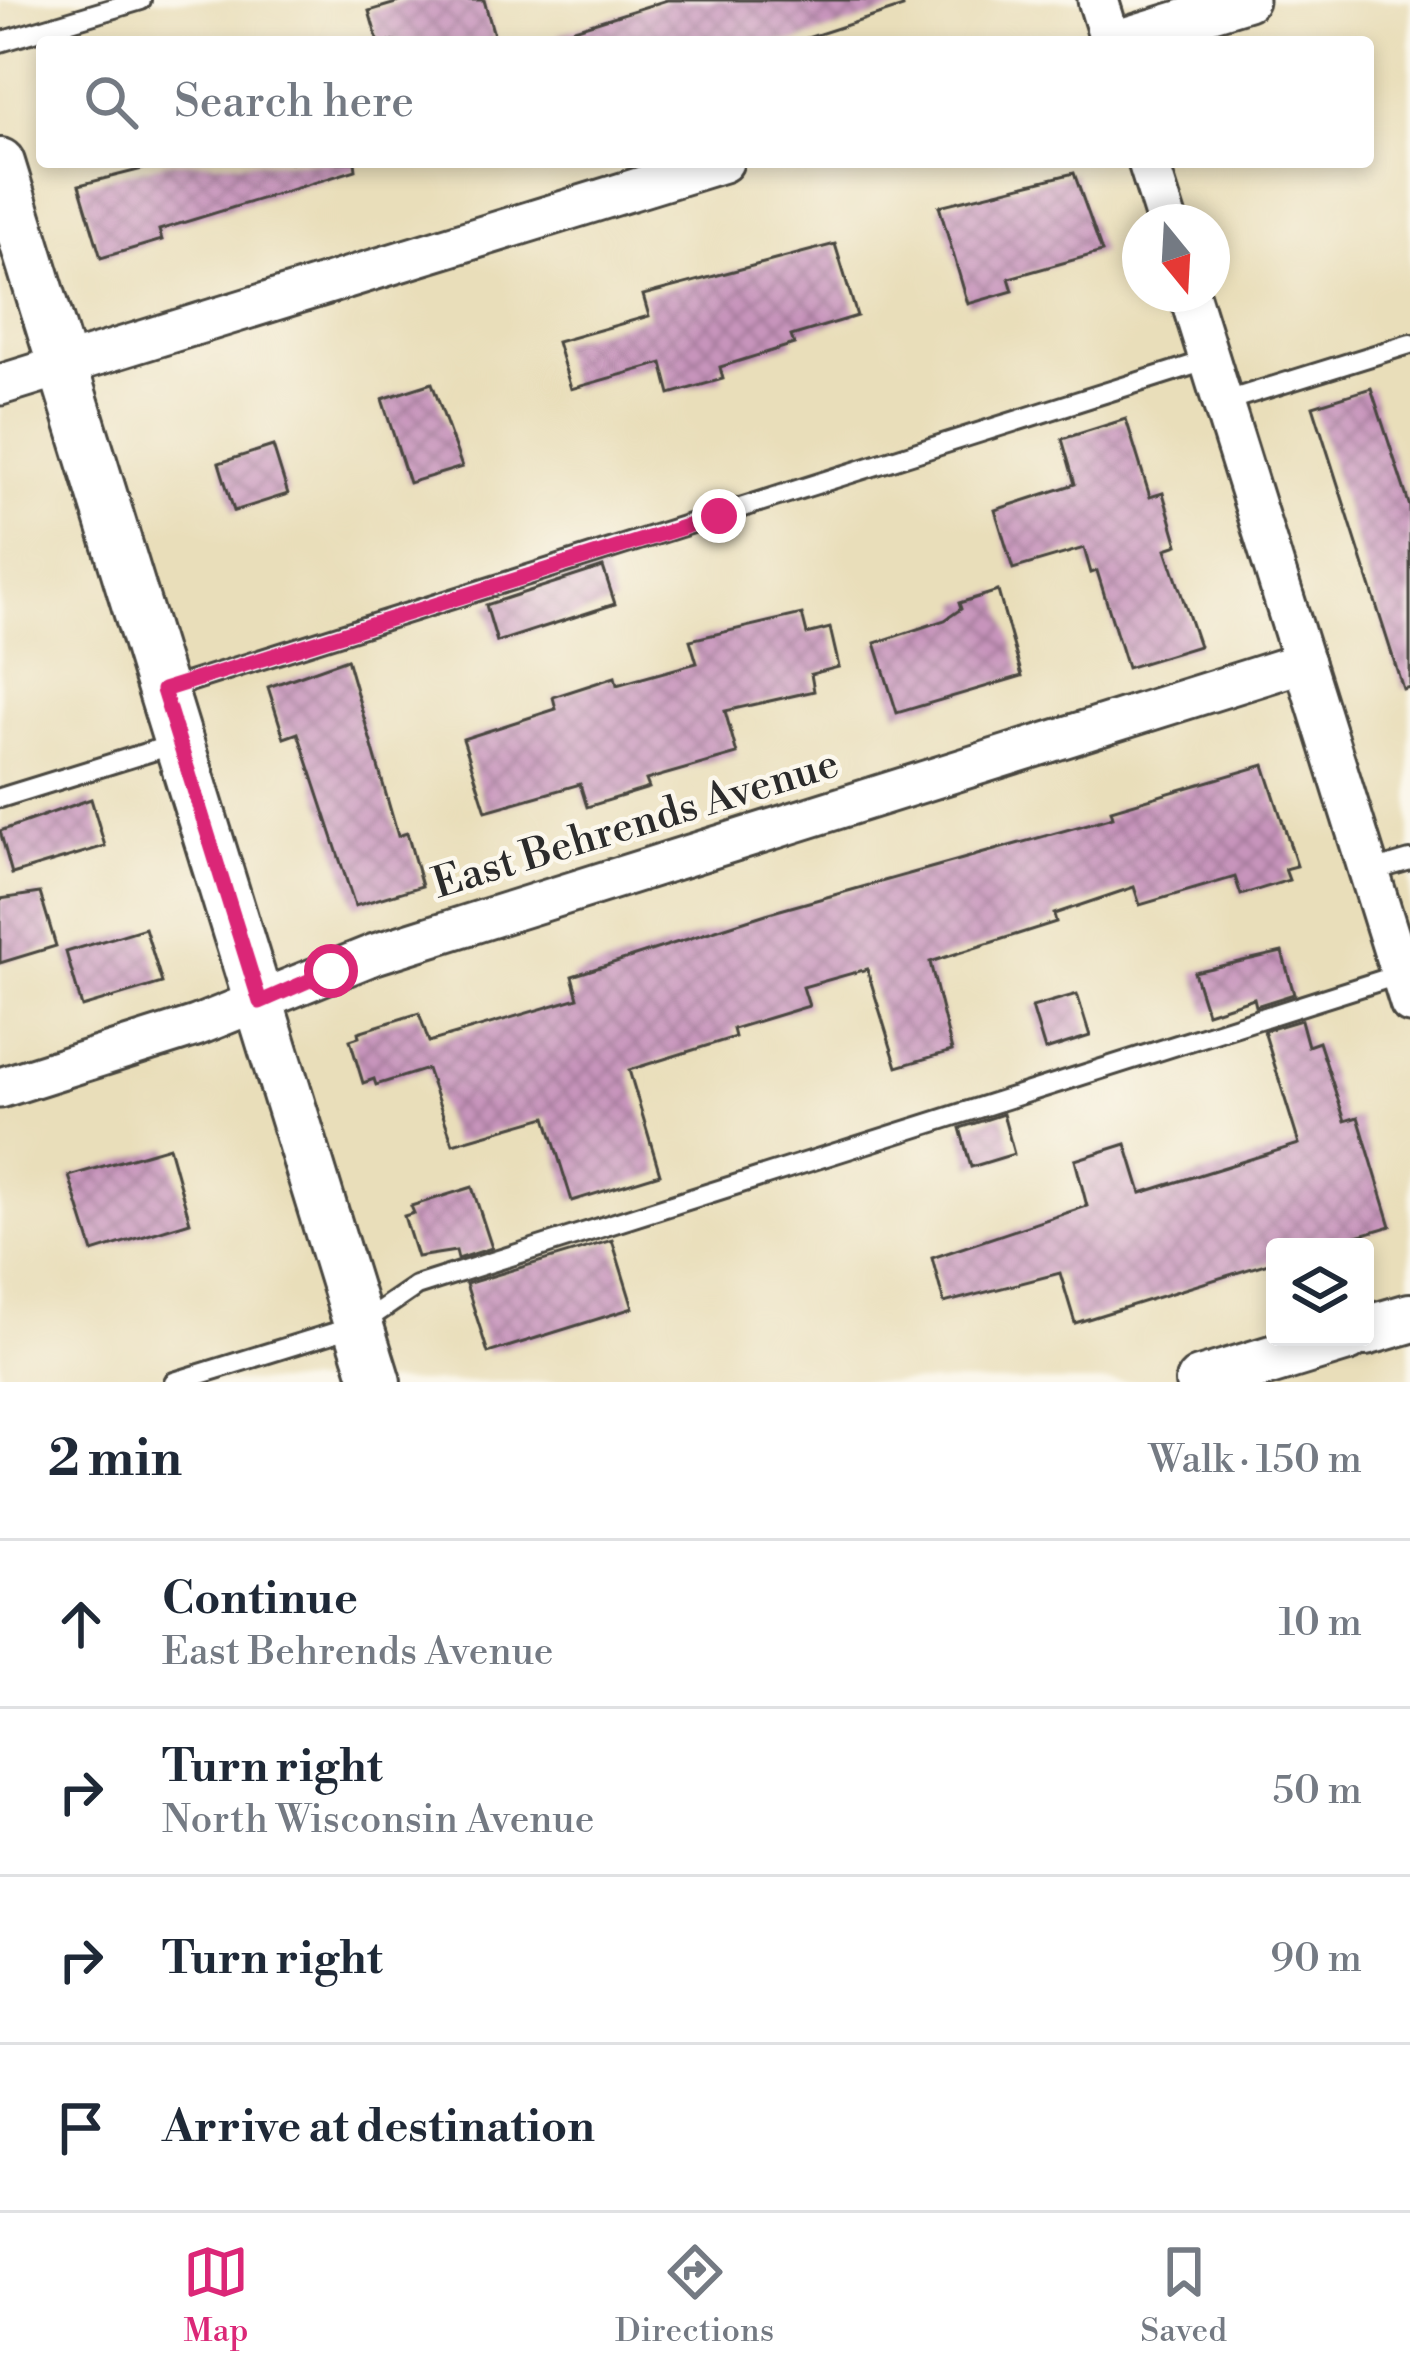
<!DOCTYPE html>
<meta charset="utf-8">
<style>
:root{--surface:#fff;--page:#f6f6f7;--text:#1f2937;--muted:#747a83;--line:#e0e1e3;--accent:#db2777}
body{margin:0;font-family:"Libre Bodoni",serif;background:var(--page);color:var(--text)}
.controls{position:absolute;right:36px;bottom:36px;display:grid;overflow:hidden;border-radius:12px;box-shadow:0 6px 18px #0003}
.controls button{width:108px;height:108px;display:grid;place-items:center;padding:0;border:0;border-bottom:3px solid var(--line);background:var(--surface);color:var(--text);font:60px sans-serif}
.compass{position:absolute;left:1122px;top:204px;width:108px;height:108px;border-radius:50%;background:var(--surface);box-shadow:0 6px 18px #0003;rotate:162deg}
.stop{position:absolute;width:36px;height:36px;margin:-27px;border:9px solid #db2777;border-radius:50%;background:#fff}
.stop.end{background:#db2777;border-color:#fff;box-shadow:0 3px 12px #0008}
.list{margin:0;padding:0;list-style:none}
h2{display:flex;justify-content:space-between;align-items:center;height:156px;margin:0;padding:0 48px;font-size:51px}
h2 small{font-size:39px;font-weight:400;color:var(--muted)}
.list li{display:grid;grid-template-columns:78px 1fr auto;gap:36px;align-items:center;box-sizing:border-box;height:168px;padding:0 48px;border-top:3px solid var(--line)}
.list b{display:block;font-size:45px;white-space:nowrap}
.list p{margin:0;font-size:39px;white-space:nowrap;color:var(--muted)}
.list em{font-size:39px;font-style:normal;color:var(--muted)}
.icon{flex:none;width:66px;height:66px;fill:none;stroke:currentColor;stroke-width:2;stroke-linecap:round;stroke-linejoin:round}
.map{position:relative;flex:none;width:1410px;height:1382px;overflow:hidden}
.search{position:absolute;background:var(--surface);box-shadow:0 6px 18px #0003;left:36px;right:36px;top:36px;height:132px;display:flex;align-items:center;gap:30px;box-sizing:border-box;padding:0 42px;border-radius:12px;color:var(--muted);font-size:45px}
.sheet{height:828px;background:var(--surface)}
nav{display:flex;justify-content:space-around;align-items:center;box-sizing:border-box;height:168px;border-top:3px solid var(--line);background:var(--surface);font-size:33px;color:var(--muted)}
nav a{display:grid;justify-items:center;gap:6px}
nav .on{color:var(--accent)}
.map>svg:first-child{display:block}
.building{fill:url(#building-cross-hatch)}
.lines{fill:none;stroke-linecap:round;stroke-linejoin:round}
.service-casing{stroke:#484640;stroke-width:24}
.minor-casing{stroke:#484640;stroke-width:45}
.tertiary-casing{stroke:#484640;stroke-width:54}
.service{stroke:#fff;stroke-width:18}
.minor{stroke:#fff;stroke-width:39}
.tertiary{stroke:#fff;stroke-width:48}
.route{stroke:#db2777;stroke-width:15}
.labels{text-anchor:middle;stroke-width:9;stroke-linejoin:round;paint-order:stroke}
.street-label{font-size:42px;fill:#2b2b2b;stroke:#fbf7ec}
</style>
<div class="map">
<svg width="1410" height="1382" viewBox="0 0 1410 1382">
<defs>
<pattern id="building-cross-hatch" width="8" height="8" patternUnits="userSpaceOnUse" patternTransform="scale(3)"><rect width="8" height="8" fill="#c794bc"/><path d="M0 0l8 8M0 8l8-8" fill="none" stroke="#a27999"/></pattern>
</defs>
<rect width="100%" height="100%" fill="#fbf7ec"/>
<filter id="ink" filterUnits="userSpaceOnUse"><feTurbulence type="fractalNoise" baseFrequency=".00833" numOctaves="2"/><feDisplacementMap in="SourceGraphic" scale="24" xChannelSelector="R" yChannelSelector="G"/><feConvolveMatrix kernelMatrix="1 2 1 2 8 2 1 2 1" color-interpolation-filters="sRGB"/></filter>
<filter id="wash" filterUnits="userSpaceOnUse"><feTurbulence type="fractalNoise" baseFrequency=".004" numOctaves="4" result="noise"/><feDisplacementMap in="SourceGraphic" scale="48" xChannelSelector="R" yChannelSelector="G"/><feGaussianBlur stdDeviation="2.7" result="paint"/><feColorMatrix in="noise" values="0 0 0 0 0 0 0 0 0 0 0 0 0 0 0 0 0 1.4 0 .05"/><feComposite in="paint" operator="in"/></filter>
<g filter="url(#wash)">
<rect width="100%" height="100%" fill="#e9deba"/>
<g id="blocks">
<!-- building -->
<g class="building">
<polygon points="406,0 484,0 496,42 378,42 369,11"/>
<polygon points="667,0 902,0 903,7 795,42 559,42 558,34"/>
<polygon points="170,162 355,162 356,170 159,230 162,240 101,258 79,185"/>
<polygon points="1074,173 1102,252 1009,278 1013,291 968,304 939,206"/>
<polygon points="835,244 857,316 791,336 794,344 720,367 723,379 670,394 662,363 571,389 557,342 649,316 643,295"/>
<polygon points="432,383 462,467 409,483 382,399"/>
<polygon points="1371,388 1410,507 1410,687 1403,689 1313,406"/>
<polygon points="1126,419 1150,497 1163,493 1178,545 1166,549 1199,646 1127,668 1097,571 1091,573 1084,548 1013,569 995,510 1075,484 1062,439"/>
<polygon points="273,446 288,494 234,511 219,463"/>
<polygon points="603,567 615,604 497,642 486,605"/>
<polygon points="998,591 1022,676 897,713 875,643 945,620 961,609 959,603"/>
<polygon points="802,614 807,634 830,628 839,667 811,674 814,691 725,711 737,754 646,780 649,788 587,807 580,784 486,811 463,739 556,709 553,697 615,677 617,685 697,663 690,640"/>
<polygon points="347,659 398,836 407,833 422,886 355,906 298,733 284,738 268,687"/>
<polygon points="1264,765 1297,866 1285,869 1289,880 1241,895 1235,877 1140,905 1134,887 1054,914 1056,922 930,962 952,1051 897,1067 867,969 803,987 809,1006 733,1029 735,1037 629,1070 660,1174 572,1201 546,1117 453,1144 427,1069 376,1085 374,1079 363,1083 350,1040 359,1037 358,1032 419,1013 429,1042 578,998 572,976 766,914 1113,817 1111,810"/>
<polygon points="91,799 105,846 12,874 0,831"/>
<polygon points="40,893 56,946 0,963 0,899"/>
<polygon points="145,928 162,983 82,1007 66,952"/>
<polygon points="1282,952 1294,994 1256,1006 1254,998 1207,1013 1194,972"/>
<polygon points="1077,994 1090,1036 1045,1050 1032,1007"/>
<polygon points="1301,1020 1308,1046 1319,1042 1345,1121 1358,1117 1391,1226 1320,1247 1275,1247 1275,1261 1075,1323 1060,1273 944,1303 932,1258 1087,1206 1075,1160 1126,1144 1141,1193 1299,1144 1264,1031"/>
<polygon points="1003,1114 1014,1154 971,1167 960,1128"/>
<polygon points="169,1147 190,1222 93,1252 69,1176"/>
<polygon points="472,1187 492,1248 458,1259 456,1251 417,1257 404,1216 414,1213 411,1206"/>
<polygon points="612,1240 633,1308 488,1353 466,1284"/>
</g>
</g>
</g>
<g filter="url(#ink)">
<use href="#blocks" fill-opacity="0" stroke="#484640" stroke-width="3"/>
<g class="lines">
<!-- service casing -->
<g class="service-casing">
<g id="service">
<polyline points="0,42 141,0"/>
<polyline points="1223,402 1410,344"/>
<polyline points="167,689 1209,360"/>
<polyline points="0,798 175,744"/>
<polyline points="1369,872 1410,860"/>
<polyline points="174,1382 359,1325 416,1286 1401,974"/>
</g>
</g>
<!-- minor casing -->
<g class="minor-casing">
<g id="minor">
<polyline points="1098,0 1111,42"/>
<polyline points="1111,42 1248,0"/>
<polyline points="1148,162 1167,222"/>
<polyline points="1189,294 1410,1003"/>
<polyline points="0,385 723,162"/>
<polyline points="0,1088 196,1026 375,954 1304,662"/>
</g>
</g>
<!-- tertiary casing -->
<g class="tertiary-casing">
<g id="tertiary">
<polyline points="0,163 376,1382"/>
<polyline points="1365,1331 1410,1318"/>
<polyline points="1200,1382 1347,1337"/>
</g>
</g>
<!-- service -->
<use href="#service" class="service"/>
<!-- minor -->
<use href="#minor" class="minor"/>
<!-- tertiary -->
<use href="#tertiary" class="tertiary"/>
</g>
</g>
<g class="lines" filter="url(#ink)">
<!-- route -->
<polyline class="route" points="331,971 260,1002 163,690 719,516"/>
</g>
<g class="labels">
<!-- street labels -->
<g class="street-label">
<text transform="translate(635 822) rotate(-17)" y="15">East Behrends Avenue</text>
</g>
</g>
</svg>
<div class="controls">
<button><svg class="icon" aria-label="layers" viewBox="0 0 24 24"><path d="M12 4l9 5-9 5-9-5zM3 14l9 5 9-5"/></svg></button>
</div>
<svg class="compass" viewBox="-18 -18 36 36"><path d="M0-13l5 13h-10z" fill="#e53935"/><path d="M0 13l5-13h-10z" fill="#747a83"/></svg>
<div class="stop" style="left:331px;top:971px"></div>
<div class="stop end" style="left:719px;top:516px"></div>
<div class="search"><svg class="icon" aria-label="search" viewBox="0 0 24 24"><circle cx="10" cy="10" r="6"/><path d="M15 15l6 6"/></svg>Search here</div>
</div>
<section class="sheet">
<h2>2 min<small>Walk · 150 m</small></h2>
<ul class="list">
<li><svg class="icon" aria-label="ahead" viewBox="0 0 24 24"><path d="M12 20V5M6 11l6-6 6 6"/></svg><div><b>Continue</b><p>East Behrends Avenue</p></div><em>10 m</em></li>
<li><svg class="icon" aria-label="right" viewBox="0 0 24 24"><path d="M7 20v-9h11M14 6l5 5-5 5"/></svg><div><b>Turn right</b><p>North Wisconsin Avenue</p></div><em>50 m</em></li>
<li><svg class="icon" aria-label="right" viewBox="0 0 24 24"><path d="M7 20v-9h11M14 6l5 5-5 5"/></svg><div><b>Turn right</b></div><em>90 m</em></li>
<li><svg class="icon" aria-label="arrive" viewBox="0 0 24 24"><path d="M6 21V4h12l-3 4 3 4H6"/></svg><div><b>Arrive at destination</b></div></li>
</ul>
</section>
<nav>
<a class="on"><svg class="icon" aria-label="map" viewBox="0 0 24 24"><path d="M3 6l6-2 6 2 6-2v14l-6 2-6-2-6 2zM9 4v14M15 6v14"/></svg>Map</a>
<a><svg class="icon" aria-label="directions" viewBox="0 0 24 24"><path d="M12 3l9 9-9 9-9-9zM9 14v-3h6M13 9l2 2-2 2"/></svg>Directions</a>
<a><svg class="icon" aria-label="saved" viewBox="0 0 24 24"><path d="M7 4h10v16l-5-4-5 4z"/></svg>Saved</a>
</nav>
